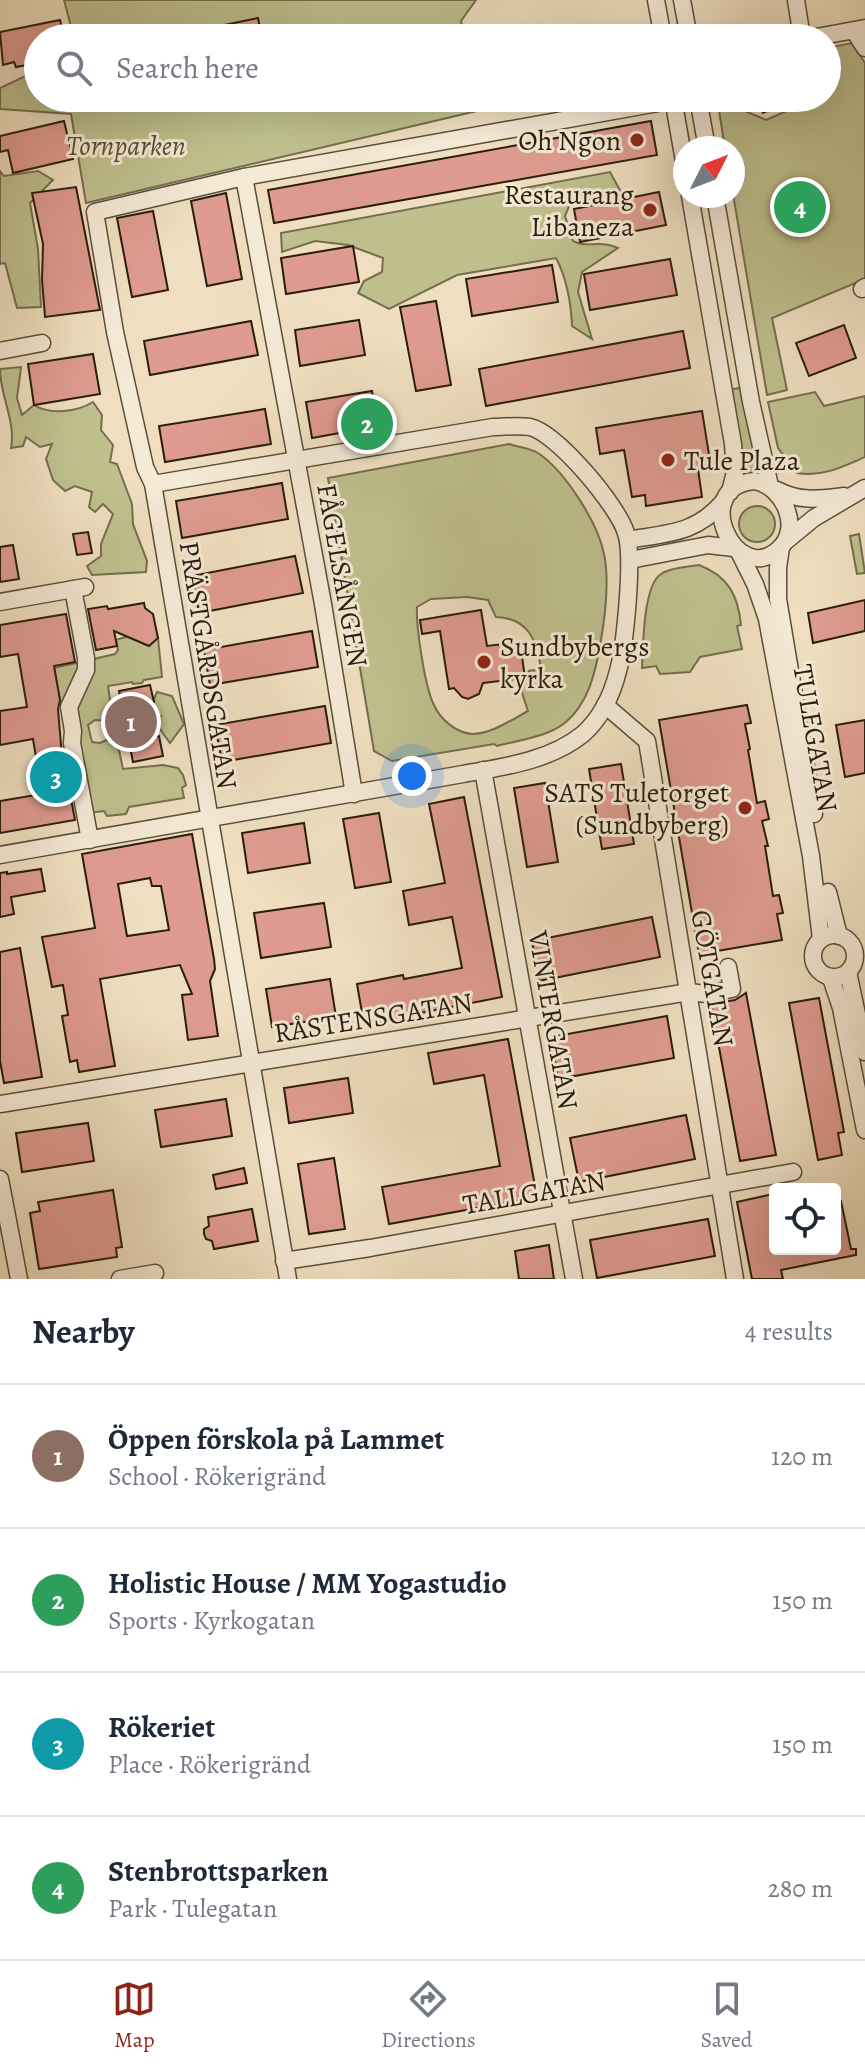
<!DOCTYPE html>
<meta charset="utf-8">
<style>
:root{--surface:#fff;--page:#f6f6f7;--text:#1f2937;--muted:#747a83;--line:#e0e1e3;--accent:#8f2418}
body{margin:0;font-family:Alegreya,serif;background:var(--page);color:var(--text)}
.controls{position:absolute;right:24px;bottom:24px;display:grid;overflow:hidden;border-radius:8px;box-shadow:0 8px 32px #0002}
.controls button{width:72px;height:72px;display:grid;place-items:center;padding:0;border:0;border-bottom:2px solid var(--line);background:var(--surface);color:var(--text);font:40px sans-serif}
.compass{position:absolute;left:673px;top:136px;width:72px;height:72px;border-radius:50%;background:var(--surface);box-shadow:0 8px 32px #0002;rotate:48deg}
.you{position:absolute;left:412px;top:776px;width:28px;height:28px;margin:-20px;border:6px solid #fff;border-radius:50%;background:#1a73e8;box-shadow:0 0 0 12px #1a73e833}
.badge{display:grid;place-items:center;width:52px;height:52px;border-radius:50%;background:var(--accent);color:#fff;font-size:26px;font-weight:700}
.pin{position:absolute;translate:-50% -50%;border:4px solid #fff;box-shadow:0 2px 8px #0006}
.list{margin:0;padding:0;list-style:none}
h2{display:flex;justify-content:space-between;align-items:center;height:104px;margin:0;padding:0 32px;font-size:34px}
h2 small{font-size:26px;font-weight:400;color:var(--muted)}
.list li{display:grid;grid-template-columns:52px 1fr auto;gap:24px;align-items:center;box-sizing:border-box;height:144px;padding:0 32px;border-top:2px solid var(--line)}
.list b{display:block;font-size:30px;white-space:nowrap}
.list p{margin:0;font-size:26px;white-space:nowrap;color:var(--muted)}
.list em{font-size:26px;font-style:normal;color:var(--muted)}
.icon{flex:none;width:44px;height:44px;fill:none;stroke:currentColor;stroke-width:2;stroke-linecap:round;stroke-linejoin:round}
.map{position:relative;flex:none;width:865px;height:1279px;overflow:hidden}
.search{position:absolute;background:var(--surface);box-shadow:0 8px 32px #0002;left:24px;right:24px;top:24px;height:88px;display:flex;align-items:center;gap:20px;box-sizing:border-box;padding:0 28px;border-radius:44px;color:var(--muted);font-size:30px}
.sheet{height:680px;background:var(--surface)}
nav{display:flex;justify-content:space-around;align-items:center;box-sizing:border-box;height:112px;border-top:2px solid var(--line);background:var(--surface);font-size:22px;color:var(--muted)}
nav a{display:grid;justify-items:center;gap:4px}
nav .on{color:var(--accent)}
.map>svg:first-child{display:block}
.green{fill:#bfc08e;stroke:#746e4e;stroke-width:2;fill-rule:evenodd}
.building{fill:#df9b90;stroke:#291d0e;stroke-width:2;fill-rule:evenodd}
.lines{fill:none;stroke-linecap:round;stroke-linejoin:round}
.minor-casing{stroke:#5a4e3a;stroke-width:19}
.minor{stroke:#f5ead6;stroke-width:16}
.poi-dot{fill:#8f2418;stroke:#f5ead6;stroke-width:3}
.labels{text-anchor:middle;stroke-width:6;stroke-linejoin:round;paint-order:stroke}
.poi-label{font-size:28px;fill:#291d0e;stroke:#f5ead6;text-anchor:end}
.park-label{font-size:28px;font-style:italic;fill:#564e34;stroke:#f5ead6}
.street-label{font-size:28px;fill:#291d0e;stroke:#f5ead6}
</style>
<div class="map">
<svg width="865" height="1279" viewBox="0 0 865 1279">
<rect width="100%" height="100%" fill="#efdfc0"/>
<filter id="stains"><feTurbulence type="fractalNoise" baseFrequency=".0025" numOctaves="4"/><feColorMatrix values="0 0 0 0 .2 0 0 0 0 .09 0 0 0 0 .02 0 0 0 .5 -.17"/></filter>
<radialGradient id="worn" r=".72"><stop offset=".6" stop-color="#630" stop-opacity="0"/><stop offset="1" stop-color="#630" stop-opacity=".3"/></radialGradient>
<!-- green -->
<g class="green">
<polygon points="64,0 476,0 461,21 464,38 74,38"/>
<polygon points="852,43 865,63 865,279 772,318 787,390 767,395 733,194 733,148 725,148 717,98 736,98 738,108 766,120 816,98 827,98 827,48"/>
<polygon points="38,70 38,98 475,98 477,111 86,203 71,114 0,109 0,88"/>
<polygon points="0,171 4,176 38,171 53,180 30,203 38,249 41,307 17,308 5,263 0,264"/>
<path d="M 610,172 L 621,192 L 570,204 L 565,216 L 573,241 C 588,249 598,239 618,248 L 582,272 L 578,292 L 592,339 L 572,326 C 571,302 567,279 556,258 L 457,275 L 389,309 L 358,293 L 364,281 L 382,272 L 383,258 L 348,245 L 315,241 L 282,252 L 281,233 Z"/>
<path d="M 21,367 L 17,398 L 22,415 L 34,405 C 50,415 77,412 93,402 L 102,415 L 101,430 L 113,445 L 110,462 L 117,464 L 132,504 L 133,524 L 147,561 L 146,572 L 92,575 L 87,566 L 101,556 L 101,544 L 113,514 L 103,504 L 95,512 L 89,507 L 92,492 L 75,486 L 65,491 L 53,480 L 46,459 L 52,444 L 40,447 L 26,437 L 23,446 L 11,448 C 16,421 0,396 0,369 Z"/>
<polygon points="740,388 759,476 741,480 727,390"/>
<path d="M 815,392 L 824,406 L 865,396 L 865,457 C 842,467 823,477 797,473 L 778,448 L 768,402 Z"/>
<path d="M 509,444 C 518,447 530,448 538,453 C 565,471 598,523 604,554 C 610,582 605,618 600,646 C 595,674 588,703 566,722 C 548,737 519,740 497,746 L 494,744 L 392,761 L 374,751 L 328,478 ZM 467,597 L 488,600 L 496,617 C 528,618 537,640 541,669 L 529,671 L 521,690 L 528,711 C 511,720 491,734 472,734 C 456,733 440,719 434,705 C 425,688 416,627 417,607 L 431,599 Z"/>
<circle cx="757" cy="524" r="18"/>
<polygon points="859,534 865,573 857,574 850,536"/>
<path d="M 699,565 C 728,576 738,595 741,625 L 737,626 L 742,649 L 700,657 L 690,672 L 660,674 L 656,666 L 642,668 C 643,648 643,585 661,574 C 671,567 688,567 699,565 Z"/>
<polygon points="132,635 158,638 162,677 144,680 142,683 133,684 132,682 108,686 113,721 95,720 88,725 92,742 100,743 116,736 123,769 163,765 178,768 183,775 186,785 182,788 184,798 129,807 126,814 107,816 104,811 89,813 66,734 54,668 115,654 118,650 116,640"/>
<polygon points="157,692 172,696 184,724 170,743 157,725 161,716 156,717 150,708"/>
</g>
<!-- building -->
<g class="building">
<polygon points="258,18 262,38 221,38 219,26"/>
<polygon points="60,20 64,38 38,38 38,63 16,67 14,62 3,65 0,32"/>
<polygon points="756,98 796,98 763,113"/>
<polygon points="64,121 73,159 13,173 8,150 0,152 0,136"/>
<polygon points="651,121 657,155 274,223 268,190"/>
<polygon points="76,187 100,310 45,317 42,280 43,244 32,193"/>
<polygon points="659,192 666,225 580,242 574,209"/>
<polygon points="226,193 242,279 207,286 191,201"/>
<polygon points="153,211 168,290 132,297 117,218"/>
<polygon points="353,246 359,282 286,294 281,258"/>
<polygon points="670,259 677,295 590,310 584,274"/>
<polygon points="552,265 558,302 472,316 466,279"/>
<polygon points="436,301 451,385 416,391 400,307"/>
<polygon points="359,320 365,355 300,366 295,330"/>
<polygon points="251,321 258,355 150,375 144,341"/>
<polygon points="844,325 856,358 809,376 796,343"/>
<polygon points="683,331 690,368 486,406 479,369"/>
<polygon points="93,354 100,394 34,405 28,364"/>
<polygon points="372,391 378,426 312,438 306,402"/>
<polygon points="265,409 271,444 165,462 159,426"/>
<polygon points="702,411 711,467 698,469 702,497 646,506 645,495 632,497 624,450 600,454 596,428"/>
<polygon points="282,483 288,519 182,538 176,501"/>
<polygon points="88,532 92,553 77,555 73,534"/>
<polygon points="13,545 19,579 0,582 0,547"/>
<polygon points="295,556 303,593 199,613 192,576"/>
<polygon points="865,600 865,631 813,643 808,613"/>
<polygon points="144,603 145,608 153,614 158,638 149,646 114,631 117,646 96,650 88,609 107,606 108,609"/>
<polygon points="481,610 487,646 520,642 525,678 483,683 479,694 468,699 462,697 454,688 449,689 440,631 422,634 420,620"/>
<polygon points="66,614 75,662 54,666 60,700 58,709 61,745 75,820 0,833 0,801 42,794 33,739 0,745 0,711 27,707 18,654 0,657 0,625"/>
<polygon points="312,631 318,667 210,685 204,650"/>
<polygon points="150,685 154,702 145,704 152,737 159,736 163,756 133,762 119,691"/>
<polygon points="747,705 751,723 745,724 750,749 748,750 757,803 765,801 769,819 762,821 768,846 765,846 773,896 779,895 783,913 777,914 782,940 699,954 659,720"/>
<polygon points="325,706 331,743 222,762 215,725"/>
<polygon points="865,720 865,773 845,777 836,725"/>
<polygon points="621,764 634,844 602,849 589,769"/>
<polygon points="545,783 558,862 527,867 514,788"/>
<polygon points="464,797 502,997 364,1024 357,984 403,975 404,979 462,968 452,917 409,925 403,891 445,883 429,804"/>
<polygon points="379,813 391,882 355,888 343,819"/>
<polygon points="304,823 310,863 248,873 242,833"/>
<path d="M 192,834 L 214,959 L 215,969 L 210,981 L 218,1036 L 188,1040 L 182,995 L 192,994 L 180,965 L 100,979 L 115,1066 L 79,1072 L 77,1060 L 70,1062 L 62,1016 L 68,1015 L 63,985 L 52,987 L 42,937 L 95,928 L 82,854 ZM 150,878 L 152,886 L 161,886 L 169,930 L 127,936 L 118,884 Z"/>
<polygon points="41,869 45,891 11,897 14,914 0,917 0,873 7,872 7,874"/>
<polygon points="324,903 331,947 261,958 254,913"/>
<polygon points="652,917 660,957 539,981 532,941"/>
<polygon points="20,948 42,1077 4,1083 0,1061 0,952"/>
<polygon points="330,979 336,1017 272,1027 266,989"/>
<polygon points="746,993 776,1155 740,1161 711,1004 735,1000"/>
<polygon points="819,998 844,1132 838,1133 842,1155 818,1160 789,1003"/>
<polygon points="667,1016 674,1058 558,1079 551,1037"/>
<polygon points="508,1039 537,1197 389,1224 382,1187 500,1166 484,1075 434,1084 428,1053"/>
<polygon points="348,1078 353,1113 289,1123 284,1088"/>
<polygon points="226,1099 232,1136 161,1147 155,1110"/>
<polygon points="686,1115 695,1159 579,1182 570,1138"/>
<polygon points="88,1123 94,1161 22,1172 16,1133"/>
<polygon points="334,1158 345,1229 309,1234 298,1164"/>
<polygon points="244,1168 247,1183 216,1189 213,1175"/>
<polygon points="113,1190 122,1247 116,1248 117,1257 39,1269 30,1213 40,1211 38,1202"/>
<polygon points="773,1194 775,1249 835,1249 835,1201 841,1201 851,1249 856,1249 856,1255 781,1270 783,1279 752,1279 737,1202"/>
<polygon points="252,1209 258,1241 214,1249 212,1241 206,1239 204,1234 204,1229 209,1226 208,1217"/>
<polygon points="708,1219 715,1256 597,1278 590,1240"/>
<polygon points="549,1245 554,1279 519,1279 515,1251"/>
</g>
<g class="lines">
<!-- minor casing -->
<g class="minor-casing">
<g id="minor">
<polyline points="656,0 663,38"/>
<polyline points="682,0 689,38"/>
<polyline points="796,0 802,38"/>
<polyline points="854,31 865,48"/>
<polyline points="811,38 865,28"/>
<polyline points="673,98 685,167"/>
<polyline points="698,98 707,148"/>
<polyline points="244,177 323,604 354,794"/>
<polyline points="690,196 733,444 735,472 730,492"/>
<polyline points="715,196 751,402 770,486"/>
<polyline points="862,289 865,287"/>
<polyline points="0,351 42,343"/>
<path d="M 755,481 C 784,487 802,528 779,549 C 736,589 688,486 755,481 Z"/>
<path d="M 777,490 C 800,502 819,499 844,496"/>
<path d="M 628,540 C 668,533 696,534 724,501"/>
<polyline points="786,541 814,518 865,488"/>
<polyline points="781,547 778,568 778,599 814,814"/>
<polyline points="739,552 755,584 767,619 811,856 821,939"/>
<polyline points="630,560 708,545 734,548"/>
<polyline points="73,589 86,658 86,670 69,707 73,731 72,743 90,840"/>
<polyline points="0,602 85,587"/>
<polyline points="605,705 647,741 735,1279"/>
<polyline points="483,770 574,1279"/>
<path d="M 0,855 L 463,774 C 503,767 550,761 583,734 C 601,718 612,695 618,671 C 625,646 634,557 626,533 C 618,506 557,433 530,427 C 518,425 505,427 493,427 L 153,484"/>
<polyline points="828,892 839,936"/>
<circle cx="834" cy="956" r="21"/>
<polyline points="848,972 865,1052"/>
<polyline points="831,978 841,1008 865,1130"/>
<polyline points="0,1104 689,992 707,994 732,989 728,967"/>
<polyline points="0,1179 19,1279"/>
<polyline points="284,1261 370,1248 793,1172"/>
<polyline points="120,1279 155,1273"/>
<polyline points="288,1279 153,484 145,467 115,332 95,212 244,177 686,98"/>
</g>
</g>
<!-- minor -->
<use href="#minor" class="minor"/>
</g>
<!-- markers -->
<g class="poi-dot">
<circle cx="637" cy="140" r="8"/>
<circle cx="650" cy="210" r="8"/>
<circle cx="668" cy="460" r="8"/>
<circle cx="484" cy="662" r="8"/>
<circle cx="745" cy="808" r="8"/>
</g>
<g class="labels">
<!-- poi labels -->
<g class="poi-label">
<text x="621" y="150">Oh Ngon</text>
<text x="634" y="204">Restaurang<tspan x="634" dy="32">Libaneza</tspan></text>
<text x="684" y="470" text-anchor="start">Tule Plaza</text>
<text x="500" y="656" text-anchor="start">Sundbybergs<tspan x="500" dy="32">kyrka</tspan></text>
<text x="729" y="802">SATS Tuletorget<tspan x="729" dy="32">(Sundbyberg)</tspan></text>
</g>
<!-- park labels -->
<g class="park-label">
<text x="126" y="155">Tornparken</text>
</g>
<!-- street labels -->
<g class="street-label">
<text transform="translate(343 575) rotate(80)" y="10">FÅGELSÅNGEN</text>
<text transform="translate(209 665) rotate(81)" y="10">PRÄSTGÅRDSGATAN</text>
<text transform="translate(816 738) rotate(80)" y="10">TULEGATAN</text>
<text transform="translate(713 978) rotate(80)" y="10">GÖTGATAN</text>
<text transform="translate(373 1017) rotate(-9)" y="10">RÅSTENSGATAN</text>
<text transform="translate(554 1020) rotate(80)" y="10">VINTERGATAN</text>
<text transform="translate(534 1192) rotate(-10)" y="10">TALLGATAN</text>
</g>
</g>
<rect width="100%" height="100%" filter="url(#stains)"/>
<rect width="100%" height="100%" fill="url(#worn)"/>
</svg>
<div class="controls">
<button><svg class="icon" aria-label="locate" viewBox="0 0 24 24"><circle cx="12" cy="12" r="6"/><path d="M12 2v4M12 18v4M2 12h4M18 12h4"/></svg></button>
</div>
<svg class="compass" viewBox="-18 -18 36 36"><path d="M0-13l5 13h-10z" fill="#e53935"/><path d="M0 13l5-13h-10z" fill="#747a83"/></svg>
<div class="you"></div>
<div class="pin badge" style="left:131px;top:722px;background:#8d6e63">1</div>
<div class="pin badge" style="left:367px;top:424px;background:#2e9e5b">2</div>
<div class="pin badge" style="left:56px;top:777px;background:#0f9aa8">3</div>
<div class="pin badge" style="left:800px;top:207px;background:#2e9e5b">4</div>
<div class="search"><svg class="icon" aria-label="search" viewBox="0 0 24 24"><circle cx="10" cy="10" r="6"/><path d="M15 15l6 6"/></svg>Search here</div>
</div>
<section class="sheet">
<h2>Nearby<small>4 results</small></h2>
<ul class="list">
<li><span class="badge" style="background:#8d6e63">1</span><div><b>Öppen förskola på Lammet</b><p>School · Rökerigränd</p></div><em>120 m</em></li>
<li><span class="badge" style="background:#2e9e5b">2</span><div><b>Holistic House / MM Yogastudio</b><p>Sports · Kyrkogatan</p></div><em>150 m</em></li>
<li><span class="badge" style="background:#0f9aa8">3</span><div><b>Rökeriet</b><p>Place · Rökerigränd</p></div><em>150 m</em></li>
<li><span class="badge" style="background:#2e9e5b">4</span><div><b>Stenbrottsparken</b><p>Park · Tulegatan</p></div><em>280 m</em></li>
</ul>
</section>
<nav>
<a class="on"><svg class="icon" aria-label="map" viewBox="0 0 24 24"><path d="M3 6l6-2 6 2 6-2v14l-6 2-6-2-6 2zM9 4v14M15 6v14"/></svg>Map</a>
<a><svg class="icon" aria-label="directions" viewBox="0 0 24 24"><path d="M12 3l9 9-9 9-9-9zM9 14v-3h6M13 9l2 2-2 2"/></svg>Directions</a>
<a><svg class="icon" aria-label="saved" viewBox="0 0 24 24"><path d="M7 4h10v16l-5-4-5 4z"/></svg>Saved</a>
</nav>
